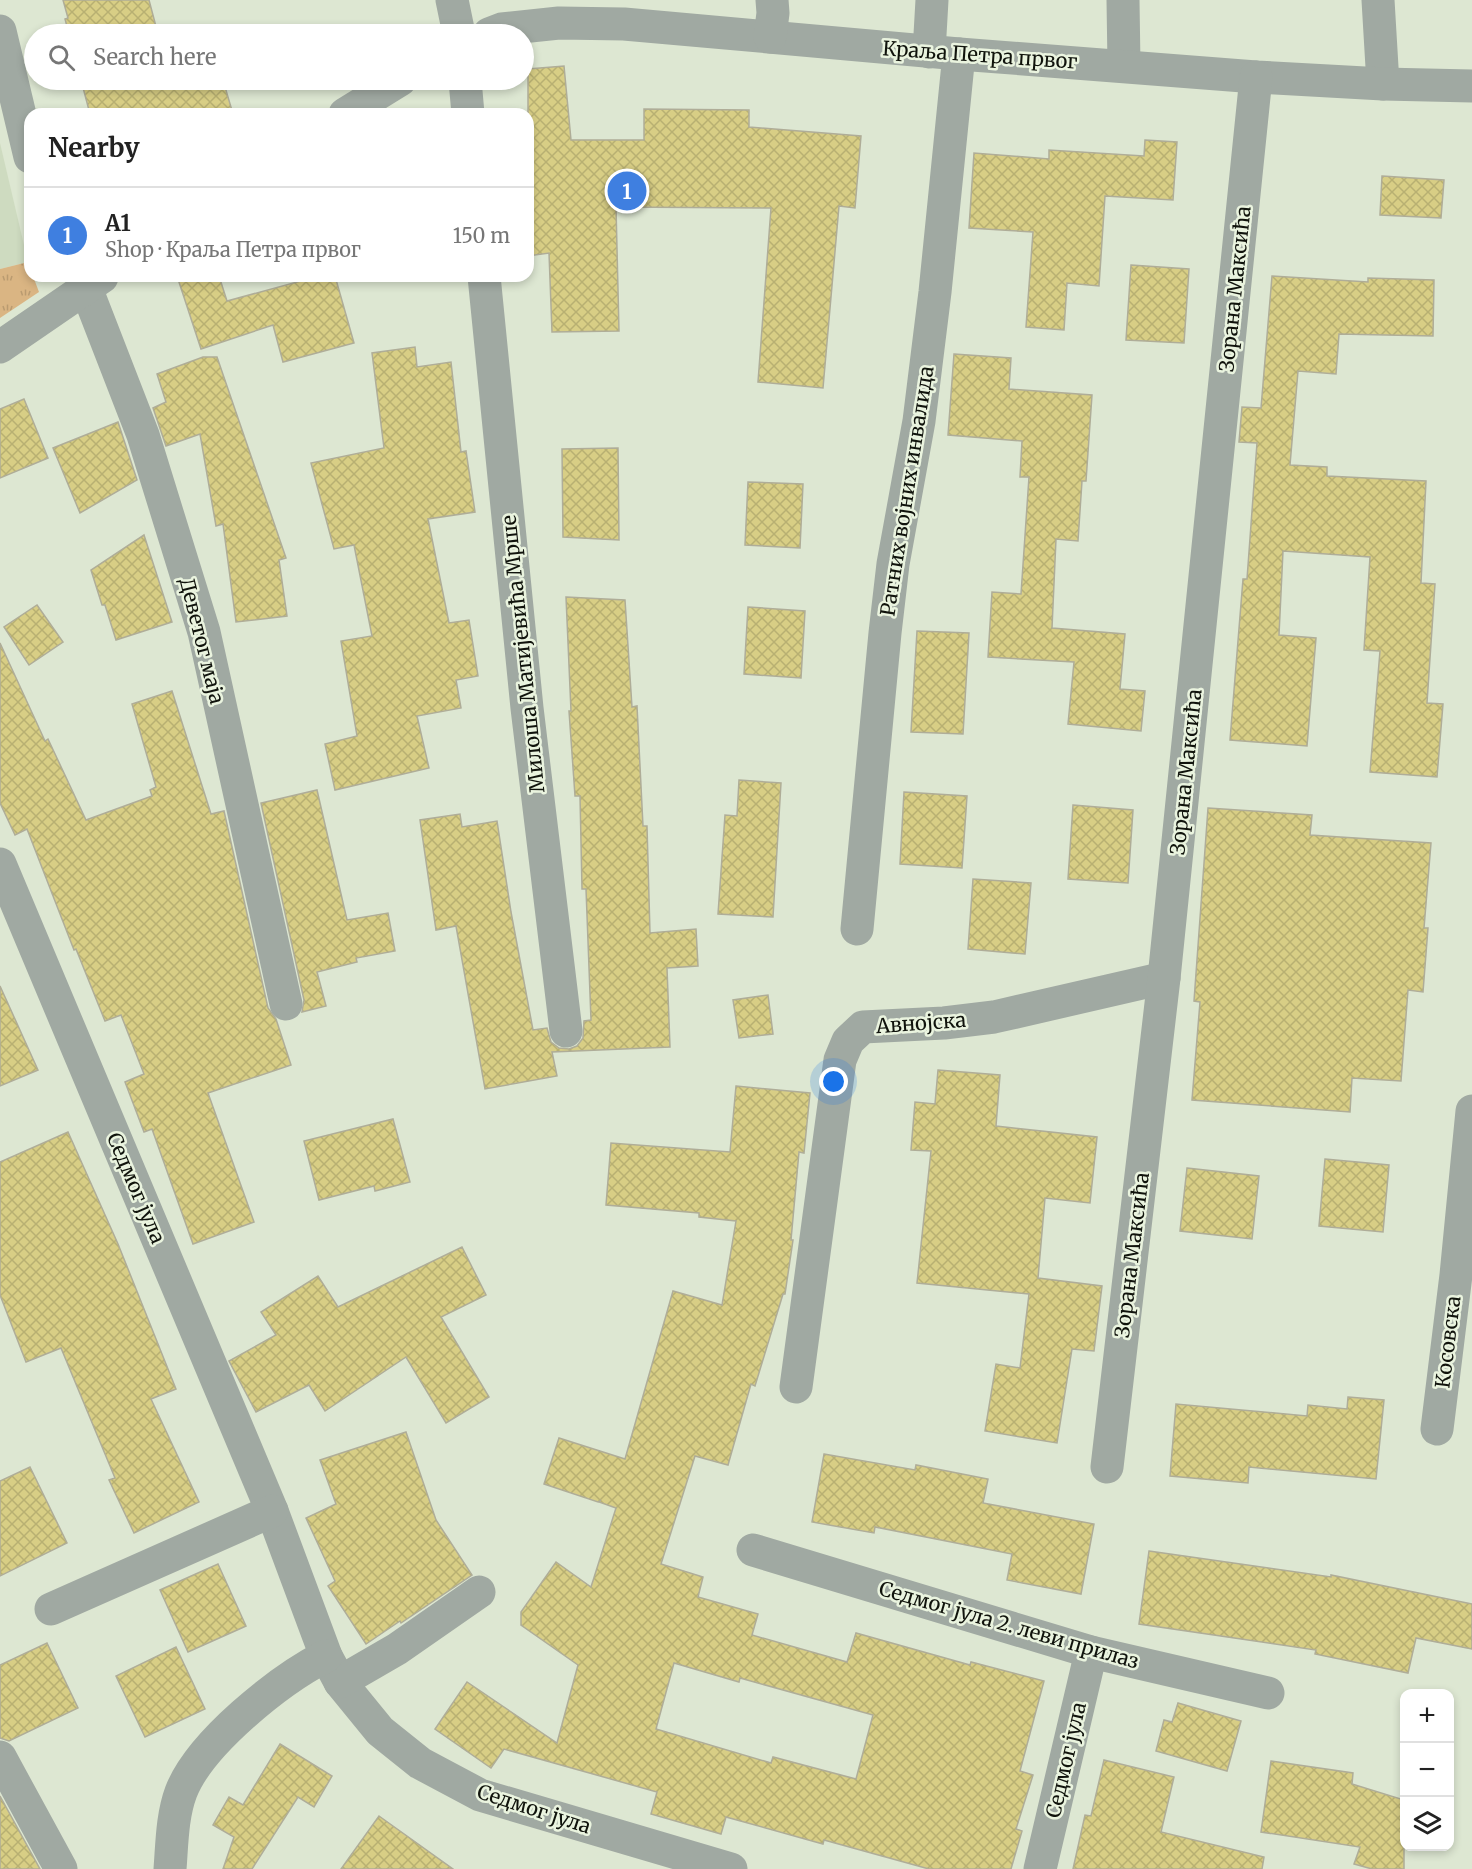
<!DOCTYPE html>
<meta charset="utf-8">
<style>
:root{--surface:#fff;--page:#f6f6f6;--text:#222;--muted:#767676;--line:#e0e0e0;--accent:#db2777}
body{margin:0;font-family:Merriweather,serif;background:var(--page);color:var(--text)}
.controls{position:absolute;right:18px;bottom:18px;display:grid;overflow:hidden;border-radius:12px;box-shadow:0 3px 9px #0003}
.controls button{width:54px;height:54px;display:grid;place-items:center;padding:0;border:0;border-bottom:2px solid var(--line);background:var(--surface);color:var(--text);font:30px sans-serif}
.you{position:absolute;left:834px;top:1082px;width:21px;height:21px;margin:-15px;border:4px solid #fff;border-radius:50%;background:#1a73e8;box-shadow:0 0 0 9px #1a73e833}
.badge{display:grid;place-items:center;width:39px;height:39px;border-radius:50%;background:var(--accent);color:#fff;font-size:20px;font-weight:700}
.pin{position:absolute;translate:-50% -50%;border:3px solid #fff;box-shadow:0 2px 6px #0006}
.list{margin:0;padding:0;list-style:none}
h2{display:flex;justify-content:space-between;align-items:center;height:78px;margin:0;padding:0 24px;font-size:26px}
h2 small{font-size:20px;font-weight:400;color:var(--muted)}
.list li{display:grid;grid-template-columns:39px 1fr auto;gap:18px;align-items:center;box-sizing:border-box;height:96px;padding:0 24px;border-top:2px solid var(--line)}
.list b{display:block;font-size:22px;white-space:nowrap}
.list p{margin:0;font-size:20px;white-space:nowrap;color:var(--muted)}
.list em{font-size:20px;font-style:normal;color:var(--muted)}
.icon{flex:none;width:33px;height:33px;fill:none;stroke:currentColor;stroke-width:2;stroke-linecap:round;stroke-linejoin:round}
.map{position:relative;flex:none;width:1472px;height:1869px;overflow:hidden}
.search{position:absolute;background:var(--surface);box-shadow:0 3px 9px #0003;left:24px;top:24px;width:510px;height:66px;display:flex;align-items:center;gap:15px;box-sizing:border-box;padding:0 21px;border-radius:33px;color:var(--muted);font-size:22px}
.panel{position:absolute;background:var(--surface);box-shadow:0 3px 9px #0003;left:24px;top:108px;width:510px;height:174px;border-radius:18px}
.map>svg:first-child{display:block}
.built{fill:#cedbc0}
.park{fill:url(#park-tufts)}
.building{fill:url(#building-cross-hatch);stroke:#afad98;stroke-width:1.5;fill-rule:evenodd}
.lines{fill:none;stroke-linecap:round;stroke-linejoin:round}
.minor{stroke:#a0a9a2;stroke-width:33}
.labels{text-anchor:middle;stroke-width:5;stroke-linejoin:round;paint-order:stroke}
.street-label{font-size:20px;fill:#10130c;stroke:#eaf4df}
</style>
<div class="map">
<svg width="1472" height="1869" viewBox="0 0 1472 1869">
<defs>
<pattern id="park-tufts" width="24" height="20" patternUnits="userSpaceOnUse" patternTransform="scale(1.5)"><rect width="24" height="20" fill="#dab583"/><path d="M3 7l-1-3M5 7V3M7 7l1-3M15 17l-1-3M17 17v-4M19 17l1-3" fill="none" stroke="#ba9b70"/></pattern>
<pattern id="building-cross-hatch" width="8" height="8" patternUnits="userSpaceOnUse" patternTransform="scale(1.5)"><rect width="8" height="8" fill="#d8ce85"/><path d="M0 0l8 8M0 8l8-8" fill="none" stroke="#b8b072"/></pattern>
</defs>
<rect width="100%" height="100%" fill="#dde7d2"/>
<!-- built -->
<polygon class="built" points="0,143 28,262 0,269"/>
<!-- park -->
<polygon class="park" points="28,262 30,276 33,276 39,292 0,318 0,269"/>
<!-- building -->
<g class="building">
<polygon points="63,0 149,0 158,34 69,34 65,19 68,18"/>
<polygon points="564,66 571,140 644,140 644,109 749,110 749,127 861,136 855,208 839,206 823,388 758,382 771,208 616,207 619,331 552,332 549,253 528,256 528,69"/>
<polygon points="81,80 223,80 233,114 90,114"/>
<polygon points="1145,140 1177,142 1173,200 1105,196 1099,286 1067,283 1064,330 1026,327 1033,232 969,228 974,153 1049,159 1049,150 1144,156"/>
<polygon points="1382,176 1444,180 1441,218 1380,215"/>
<polygon points="1131,265 1189,269 1184,343 1126,340"/>
<polygon points="177,276 219,276 227,301 319,276 335,276 354,343 283,362 273,325 201,349"/>
<polygon points="1272,276 1368,282 1368,278 1434,280 1433,336 1339,334 1336,374 1298,371 1290,465 1327,467 1327,476 1426,481 1421,583 1435,584 1427,703 1443,704 1437,777 1370,772 1380,651 1364,650 1370,557 1283,551 1279,635 1316,638 1307,746 1230,740 1243,579 1247,579 1257,443 1239,442 1242,407 1261,408"/>
<polygon points="415,347 417,367 451,362 461,452 466,451 475,512 428,519 449,623 469,620 478,676 456,680 461,708 417,716 429,768 335,790 325,744 357,736 341,641 372,636 354,545 334,549 311,463 384,448 372,353"/>
<polygon points="954,354 1011,358 1009,389 1092,395 1086,481 1082,481 1078,541 1056,539 1052,628 1125,634 1120,689 1145,691 1141,731 1068,724 1074,662 988,657 992,592 1021,594 1029,477 1020,477 1022,441 948,435"/>
<polygon points="203,357 217,357 286,558 279,560 287,616 236,622 223,524 216,526 200,434 166,446 153,408 166,402 157,374"/>
<polygon points="24,399 48,458 0,478 0,409"/>
<polygon points="118,422 137,480 80,513 53,448"/>
<polygon points="618,448 619,540 563,537 562,449"/>
<polygon points="748,482 803,484 800,548 745,545"/>
<polygon points="144,535 172,622 116,640 105,605 102,605 91,570"/>
<polygon points="566,597 625,600 632,707 637,706 643,826 647,826 650,933 696,929 698,966 667,968 670,1047 552,1052 557,1076 485,1089 456,926 436,930 420,820 460,814 462,827 497,821 511,912 533,1030 547,1028 551,1042 559,1048 569,1049 577,1046 583,1038 584,1021 591,1020 586,889 582,889 580,796 575,796 569,711 571,711"/>
<polygon points="37,605 63,642 29,665 4,627"/>
<polygon points="748,607 805,611 801,678 744,674"/>
<polygon points="917,631 969,633 963,734 911,732"/>
<polygon points="0,643 45,741 48,739 86,820 152,796 150,790 156,787 132,704 172,691 211,814 224,811 268,1008 276,1019 291,1065 208,1093 254,1222 193,1244 152,1129 144,1132 125,1082 144,1074 121,1015 105,1021 76,949 74,950 27,829 15,835 0,803"/>
<polygon points="739,780 781,783 773,917 718,914 725,815 737,816"/>
<polygon points="317,790 347,920 388,913 395,951 356,958 357,962 317,972 326,1006 302,1012 304,1000 261,803"/>
<polygon points="904,792 967,796 962,868 900,864"/>
<polygon points="1073,805 1133,810 1128,883 1068,879"/>
<polygon points="1208,808 1312,815 1310,835 1431,843 1424,928 1428,928 1423,992 1408,990 1401,1081 1352,1078 1350,1112 1192,1100 1200,1002 1194,1001"/>
<polygon points="973,879 1031,883 1025,954 968,949"/>
<polygon points="0,986 38,1070 0,1086"/>
<polygon points="768,995 773,1034 739,1038 733,1000"/>
<polygon points="938,1070 1000,1075 996,1126 1097,1137 1090,1203 1045,1198 1038,1278 1102,1286 1094,1351 1072,1349 1057,1443 985,1431 996,1364 1020,1368 1029,1294 917,1283 931,1151 911,1150 915,1102 935,1104"/>
<path d="M 736,1086 L 810,1093 L 804,1153 L 799,1152 L 791,1240 L 793,1240 L 785,1294 L 783,1294 L 755,1386 L 751,1384 L 728,1465 L 695,1456 L 661,1564 L 703,1577 L 698,1597 L 758,1614 L 752,1635 L 847,1662 L 856,1633 L 970,1665 L 971,1662 L 1044,1681 L 1020,1771 L 1033,1775 L 1016,1829 L 1022,1831 L 1011,1869 L 929,1869 L 824,1840 L 823,1844 L 726,1817 L 721,1834 L 651,1814 L 657,1792 L 504,1749 L 491,1768 L 435,1729 L 467,1682 L 557,1743 L 578,1665 L 521,1625 L 521,1612 L 556,1562 L 591,1587 L 616,1508 L 599,1502 L 601,1500 L 598,1502 L 544,1484 L 559,1438 L 625,1459 L 673,1291 L 722,1305 L 736,1221 L 699,1217 L 699,1213 L 606,1205 L 611,1143 L 730,1152 ZM 674,1663 L 739,1682 L 740,1678 L 873,1715 L 856,1779 L 773,1757 L 771,1763 L 656,1729 Z"/>
<polygon points="393,1119 410,1182 375,1191 374,1186 319,1200 304,1141"/>
<polygon points="68,1132 118,1244 176,1389 151,1399 199,1502 134,1533 109,1480 115,1478 61,1348 26,1362 0,1295 0,1162"/>
<polygon points="1325,1159 1389,1165 1383,1232 1319,1226"/>
<polygon points="1187,1168 1259,1176 1252,1239 1180,1231"/>
<polygon points="462,1247 486,1295 441,1317 489,1397 446,1423 406,1357 325,1411 309,1385 256,1412 229,1361 276,1335 261,1312 318,1276 338,1307"/>
<polygon points="1348,1397 1384,1400 1376,1479 1249,1467 1248,1483 1170,1476 1176,1404 1307,1416 1308,1405 1347,1409"/>
<polygon points="406,1432 436,1520 472,1575 401,1623 400,1621 366,1644 328,1586 335,1581 306,1518 336,1504 320,1460"/>
<polygon points="824,1454 915,1470 916,1465 988,1479 983,1503 1094,1524 1081,1594 1007,1580 1012,1554 875,1527 874,1533 812,1522"/>
<polygon points="30,1467 67,1543 0,1576 0,1481"/>
<polygon points="1149,1551 1331,1577 1331,1575 1472,1604 1472,1649 1416,1638 1408,1673 1315,1654 1316,1650 1139,1624"/>
<polygon points="218,1564 246,1626 188,1652 160,1590"/>
<polygon points="47,1643 78,1708 9,1741 0,1738 0,1665"/>
<polygon points="176,1647 205,1709 145,1737 116,1676"/>
<polygon points="1178,1703 1241,1721 1227,1771 1156,1751 1164,1720 1172,1722"/>
<polygon points="280,1744 332,1776 314,1807 298,1797 252,1869 223,1869 234,1837 213,1825 229,1797 243,1805"/>
<polygon points="1104,1760 1174,1777 1161,1832 1264,1857 1262,1869 1073,1869 1085,1815 1091,1816"/>
<polygon points="1271,1761 1353,1773 1352,1784 1404,1800 1404,1869 1372,1869 1354,1864 1360,1847 1261,1832"/>
<polygon points="0,1796 40,1869 0,1869"/>
<polygon points="379,1816 453,1869 341,1869"/>
</g>
<g class="lines">
<!-- minor -->
<g class="minor">
<polyline points="452,0 459,34"/>
<polyline points="1123,0 1124,65"/>
<polyline points="1378,0 1383,84"/>
<polyline points="0,31 30,157"/>
<polyline points="489,34 502,29 559,23 624,24 959,54 1256,77 1383,84 1472,86"/>
<polyline points="770,37 773,13 772,0"/>
<polyline points="929,52 932,0"/>
<polyline points="465,80 468,114"/>
<polyline points="345,114 400,80"/>
<polyline points="484,276 527,708 566,1031"/>
<polyline points="86,288 143,435 204,632 286,1004"/>
<polyline points="0,347 102,277"/>
<polyline points="0,864 272,1511 326,1656 340,1682 380,1731 420,1763 480,1795 731,1869"/>
<polyline points="857,929 885,633 893,564 919,421 935,292 959,54"/>
<polyline points="796,1387 840,1060 848,1041 863,1027 944,1023 994,1017 1164,978"/>
<polyline points="1437,1429 1456,1275 1472,1111"/>
<polyline points="1107,1467 1164,978 1256,77"/>
<polyline points="753,1550 1091,1652 1268,1693"/>
<polyline points="51,1609 272,1511"/>
<polyline points="340,1682 397,1649 479,1592"/>
<polyline points="0,1757 61,1869"/>
<path d="M 170,1869 C 172,1844 172,1816 181,1792 C 200,1743 279,1680 326,1656"/>
<polyline points="1040,1869 1091,1652"/>
</g>
</g>
<g class="labels">
<!-- street labels -->
<g class="street-label">
<text transform="translate(980 55) rotate(4)" y="7">Краља Петра првог</text>
<text transform="translate(1235 289) rotate(-84)" y="7">Зорана Максића</text>
<text transform="translate(907 491) rotate(-81)" y="7">Ратних војних инвалида</text>
<text transform="translate(202 641) rotate(76)" y="7">Деветог маја</text>
<text transform="translate(523 654) rotate(-96)" y="7">Милоша Матијевића Мрше</text>
<text transform="translate(1186 772) rotate(-84)" y="7">Зорана Максића</text>
<text transform="translate(921 1023) rotate(-4)" y="7">Авнојска</text>
<text transform="translate(136 1188) rotate(67)" y="7">Седмог јула</text>
<text transform="translate(1132 1255) rotate(-83)" y="7">Зорана Максића</text>
<text transform="translate(1448 1342) rotate(-83)" y="7">Косовска</text>
<text transform="translate(1009 1625) rotate(16)" y="7">Седмог јула 2. леви прилаз</text>
<text transform="translate(1066 1760) rotate(-77)" y="7">Седмог јула</text>
<text transform="translate(534 1809) rotate(18)" y="7">Седмог јула</text>
</g>
</g>
</svg>
<div class="controls">
<button>+</button>
<button>−</button>
<button><svg class="icon" aria-label="layers" viewBox="0 0 24 24"><path d="M12 4l9 5-9 5-9-5zM3 14l9 5 9-5"/></svg></button>
</div>
<div class="you"></div>
<div class="pin badge" style="left:627px;top:191px;background:#3f7fe0">1</div>
<div class="search"><svg class="icon" aria-label="search" viewBox="0 0 24 24"><circle cx="10" cy="10" r="6"/><path d="M15 15l6 6"/></svg>Search here</div>
<section class="panel">
<h2>Nearby<small></small></h2>
<ul class="list">
<li><span class="badge" style="background:#3f7fe0">1</span><div><b>A1</b><p>Shop · Краља Петра првог</p></div><em>150 m</em></li>
</ul>
</section>
</div>
